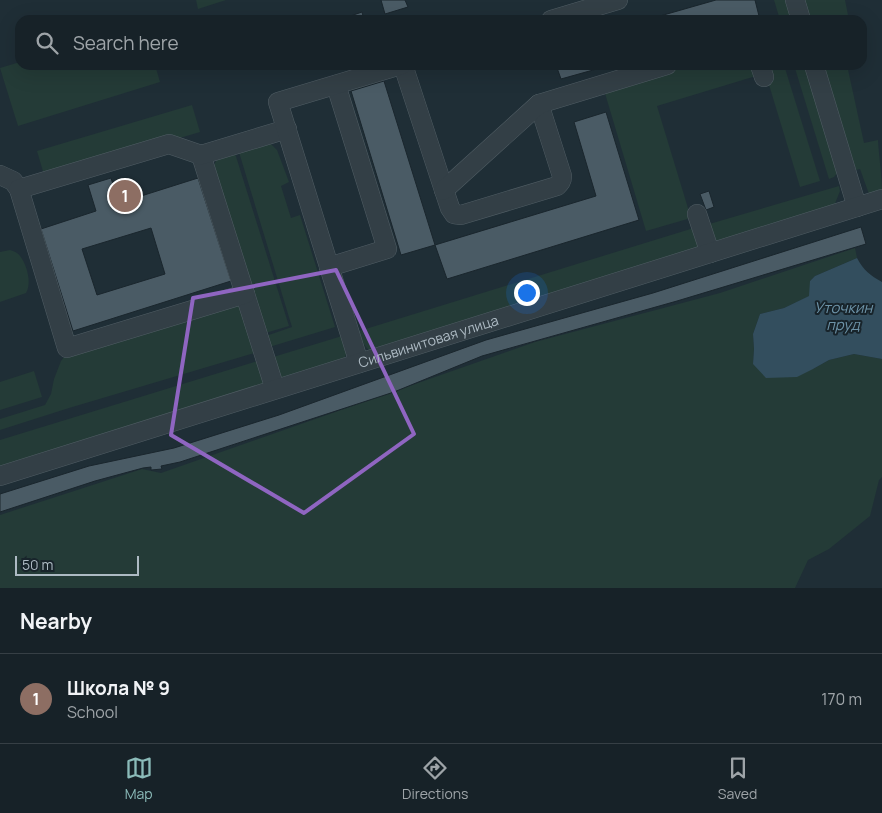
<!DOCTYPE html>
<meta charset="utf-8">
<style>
:root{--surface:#172228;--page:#242f34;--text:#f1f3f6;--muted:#9ea4a8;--line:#363f45;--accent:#8bbbb9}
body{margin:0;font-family:Manrope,sans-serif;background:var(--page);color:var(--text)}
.scale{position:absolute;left:15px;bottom:12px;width:124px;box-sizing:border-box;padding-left:5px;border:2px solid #adbac3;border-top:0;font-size:14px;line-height:18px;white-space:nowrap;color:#adbac3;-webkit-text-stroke:4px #18242b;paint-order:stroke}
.you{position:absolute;left:526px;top:292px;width:18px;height:18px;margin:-12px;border:4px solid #fff;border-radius:50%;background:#1a73e8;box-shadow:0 0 0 8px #1a73e833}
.badge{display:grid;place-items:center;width:32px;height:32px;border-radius:50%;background:var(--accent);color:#fff;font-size:16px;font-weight:700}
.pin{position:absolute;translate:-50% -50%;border:2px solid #fff;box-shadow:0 1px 5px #0006}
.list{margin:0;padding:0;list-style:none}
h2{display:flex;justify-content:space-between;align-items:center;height:65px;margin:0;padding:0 20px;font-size:21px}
h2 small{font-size:16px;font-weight:400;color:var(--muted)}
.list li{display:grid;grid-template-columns:32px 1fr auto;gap:15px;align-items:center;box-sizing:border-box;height:90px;padding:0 20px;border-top:1px solid var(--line)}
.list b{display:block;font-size:19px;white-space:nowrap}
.list p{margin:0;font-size:16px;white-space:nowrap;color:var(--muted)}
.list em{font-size:16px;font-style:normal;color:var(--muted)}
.icon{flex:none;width:28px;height:28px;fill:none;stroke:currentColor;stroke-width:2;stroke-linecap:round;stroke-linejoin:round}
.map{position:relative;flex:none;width:882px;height:588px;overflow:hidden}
.search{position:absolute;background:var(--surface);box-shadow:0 5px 20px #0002;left:15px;right:15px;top:15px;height:55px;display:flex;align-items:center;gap:12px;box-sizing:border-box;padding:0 18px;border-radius:15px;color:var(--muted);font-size:19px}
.sheet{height:155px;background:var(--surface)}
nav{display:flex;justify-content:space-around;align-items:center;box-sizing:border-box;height:70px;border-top:1px solid var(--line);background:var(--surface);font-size:14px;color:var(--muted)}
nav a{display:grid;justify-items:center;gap:2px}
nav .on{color:var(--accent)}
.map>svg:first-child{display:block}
.green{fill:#243b37}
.water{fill:#334e5e}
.building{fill:#4a5b65;stroke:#1a262d;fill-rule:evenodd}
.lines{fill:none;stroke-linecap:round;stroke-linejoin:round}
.minor-casing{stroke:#505d64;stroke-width:20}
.minor{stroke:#333f46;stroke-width:19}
.marked{fill:none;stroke:#8f65c1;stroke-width:4;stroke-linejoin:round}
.labels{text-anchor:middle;stroke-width:4;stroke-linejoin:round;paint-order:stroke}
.street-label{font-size:14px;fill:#adbac3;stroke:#18242b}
.water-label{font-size:15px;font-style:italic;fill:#6d93a8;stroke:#18242b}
</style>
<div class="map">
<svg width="882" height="588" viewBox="0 0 882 588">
<rect width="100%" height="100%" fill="#1f2e36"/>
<!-- green -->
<g class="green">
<polygon points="196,0 226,0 198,9"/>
<polygon points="774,0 786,0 790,13 788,20 780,20"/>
<polygon points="804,0 845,0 849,20 811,20"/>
<polygon points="20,62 20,65 155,65 160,82 18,126 0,68"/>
<polygon points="686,65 752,65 756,76 657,106 691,218 646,231 604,90"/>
<polygon points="763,65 784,65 820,181 800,187"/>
<polygon points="794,65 806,65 838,172 834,177 829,179"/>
<path d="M 824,65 L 847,65 L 864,143 L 878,140 C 879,158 882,175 882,192 L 869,194 L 860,169 L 856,170 Z"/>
<polygon points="192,105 200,132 45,178 37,151"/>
<polygon points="271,144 277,150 289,182 281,186 291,218 300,215 335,327 266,348 263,337 292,327 238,149"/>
<polygon points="234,150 289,326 262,334 214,165 217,159"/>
<polygon points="839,186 840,191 834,206 714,242 706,225"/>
<path d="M 697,227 L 701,241 L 697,250 L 370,351 C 363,345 361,339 359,331 Z"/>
<polygon points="855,248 857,258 815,276 810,281 810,296 784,308 760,314 753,334 754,349 753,364 813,369 829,360 854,354 882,359 882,477 879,480 870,516 829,549 808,560 795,588 0,588 0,515 142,469 161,473 535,342 720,293"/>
<path d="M 10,250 C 14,251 18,253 20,256 C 27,265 32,283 26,293 L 0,302 L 0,252 Z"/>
<polygon points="238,304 243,309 258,352 69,408 0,430 0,419 45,405 51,394 54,379 61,361 68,352"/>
<polygon points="342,336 347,352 345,357 338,363 282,378 277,375 270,358"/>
<polygon points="261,360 264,382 261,385 0,468 0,440"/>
<polygon points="34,371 42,397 0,410 0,382"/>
</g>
<!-- water -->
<path class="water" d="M 857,258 C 864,271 870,275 882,282 L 882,359 L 854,354 L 829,360 L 813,369 L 797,377 L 766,378 L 753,364 L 754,349 L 753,334 L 760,314 L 784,308 L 809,296 L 810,281 L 815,276 Z"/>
<!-- building -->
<g class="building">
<polygon points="381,0 405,0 408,7 385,14"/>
<polygon points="716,0 755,0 760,20 646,20"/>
<polygon points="362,12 364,20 339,20"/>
<polygon points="556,65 611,65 561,79"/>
<polygon points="384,81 435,245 401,255 351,91"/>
<polygon points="606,112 639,220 447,279 435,245 596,196 574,122"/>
<path d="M 111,178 L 119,203 L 198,178 L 231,281 L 73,331 L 41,229 L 96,211 L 88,185 ZM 151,228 L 165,274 L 97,295 L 82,249 Z"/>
<polygon points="709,191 714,207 706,210 700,194"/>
<polygon points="861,227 866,244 677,301 482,356 394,392 180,462 161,466 162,469 151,470 151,467 143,468 95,481 0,512 0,494 89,466 174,448 279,415 486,340 653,293"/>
</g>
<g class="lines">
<!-- minor casing -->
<g class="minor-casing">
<g id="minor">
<polyline points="795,0 801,20"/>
<polyline points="551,20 618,0"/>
<path d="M 403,65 L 444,190 L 450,208 L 454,214 L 461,215 L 557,186 C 560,183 562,181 562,176 L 539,104"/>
<polyline points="760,65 764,77"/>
<polyline points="814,65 857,207"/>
<polyline points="201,155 275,389"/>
<polyline points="0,175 13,181 19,189"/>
<polyline points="444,190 539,104 667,65"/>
<polyline points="697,214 710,253"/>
<polyline points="329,267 387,249 336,85"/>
<polyline points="245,294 67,348 19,189 169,144 201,155 287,129"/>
<polyline points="359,363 278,102 401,65"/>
<path id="s1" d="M 0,476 L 882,199"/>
</g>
</g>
<!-- minor -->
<use href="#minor" class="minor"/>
</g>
<!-- marked area -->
<path class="marked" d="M 336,270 L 414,434 L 304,513 L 171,435 L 193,298 Z"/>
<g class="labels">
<!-- street labels -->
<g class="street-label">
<text dy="5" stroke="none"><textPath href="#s1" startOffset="449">Сильвинитовая улица</textPath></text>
</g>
<!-- water labels -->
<g class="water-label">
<text x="843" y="313">Уточкин<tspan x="843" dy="17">пруд</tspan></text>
</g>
</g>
</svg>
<div class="scale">50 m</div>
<div class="you"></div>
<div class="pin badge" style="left:125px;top:196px;background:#8d6e63">1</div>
<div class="search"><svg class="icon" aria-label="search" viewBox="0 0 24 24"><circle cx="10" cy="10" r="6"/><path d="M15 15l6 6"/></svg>Search here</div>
</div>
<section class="sheet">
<h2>Nearby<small></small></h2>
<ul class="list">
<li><span class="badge" style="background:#8d6e63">1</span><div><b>Школа № 9</b><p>School</p></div><em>170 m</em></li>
</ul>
</section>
<nav>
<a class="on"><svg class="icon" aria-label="map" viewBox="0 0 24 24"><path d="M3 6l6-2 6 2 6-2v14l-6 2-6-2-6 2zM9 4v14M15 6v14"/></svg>Map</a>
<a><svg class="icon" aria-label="directions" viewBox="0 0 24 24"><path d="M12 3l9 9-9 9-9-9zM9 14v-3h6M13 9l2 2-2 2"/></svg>Directions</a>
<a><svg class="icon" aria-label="saved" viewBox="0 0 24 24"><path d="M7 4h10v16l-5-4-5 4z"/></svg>Saved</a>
</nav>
